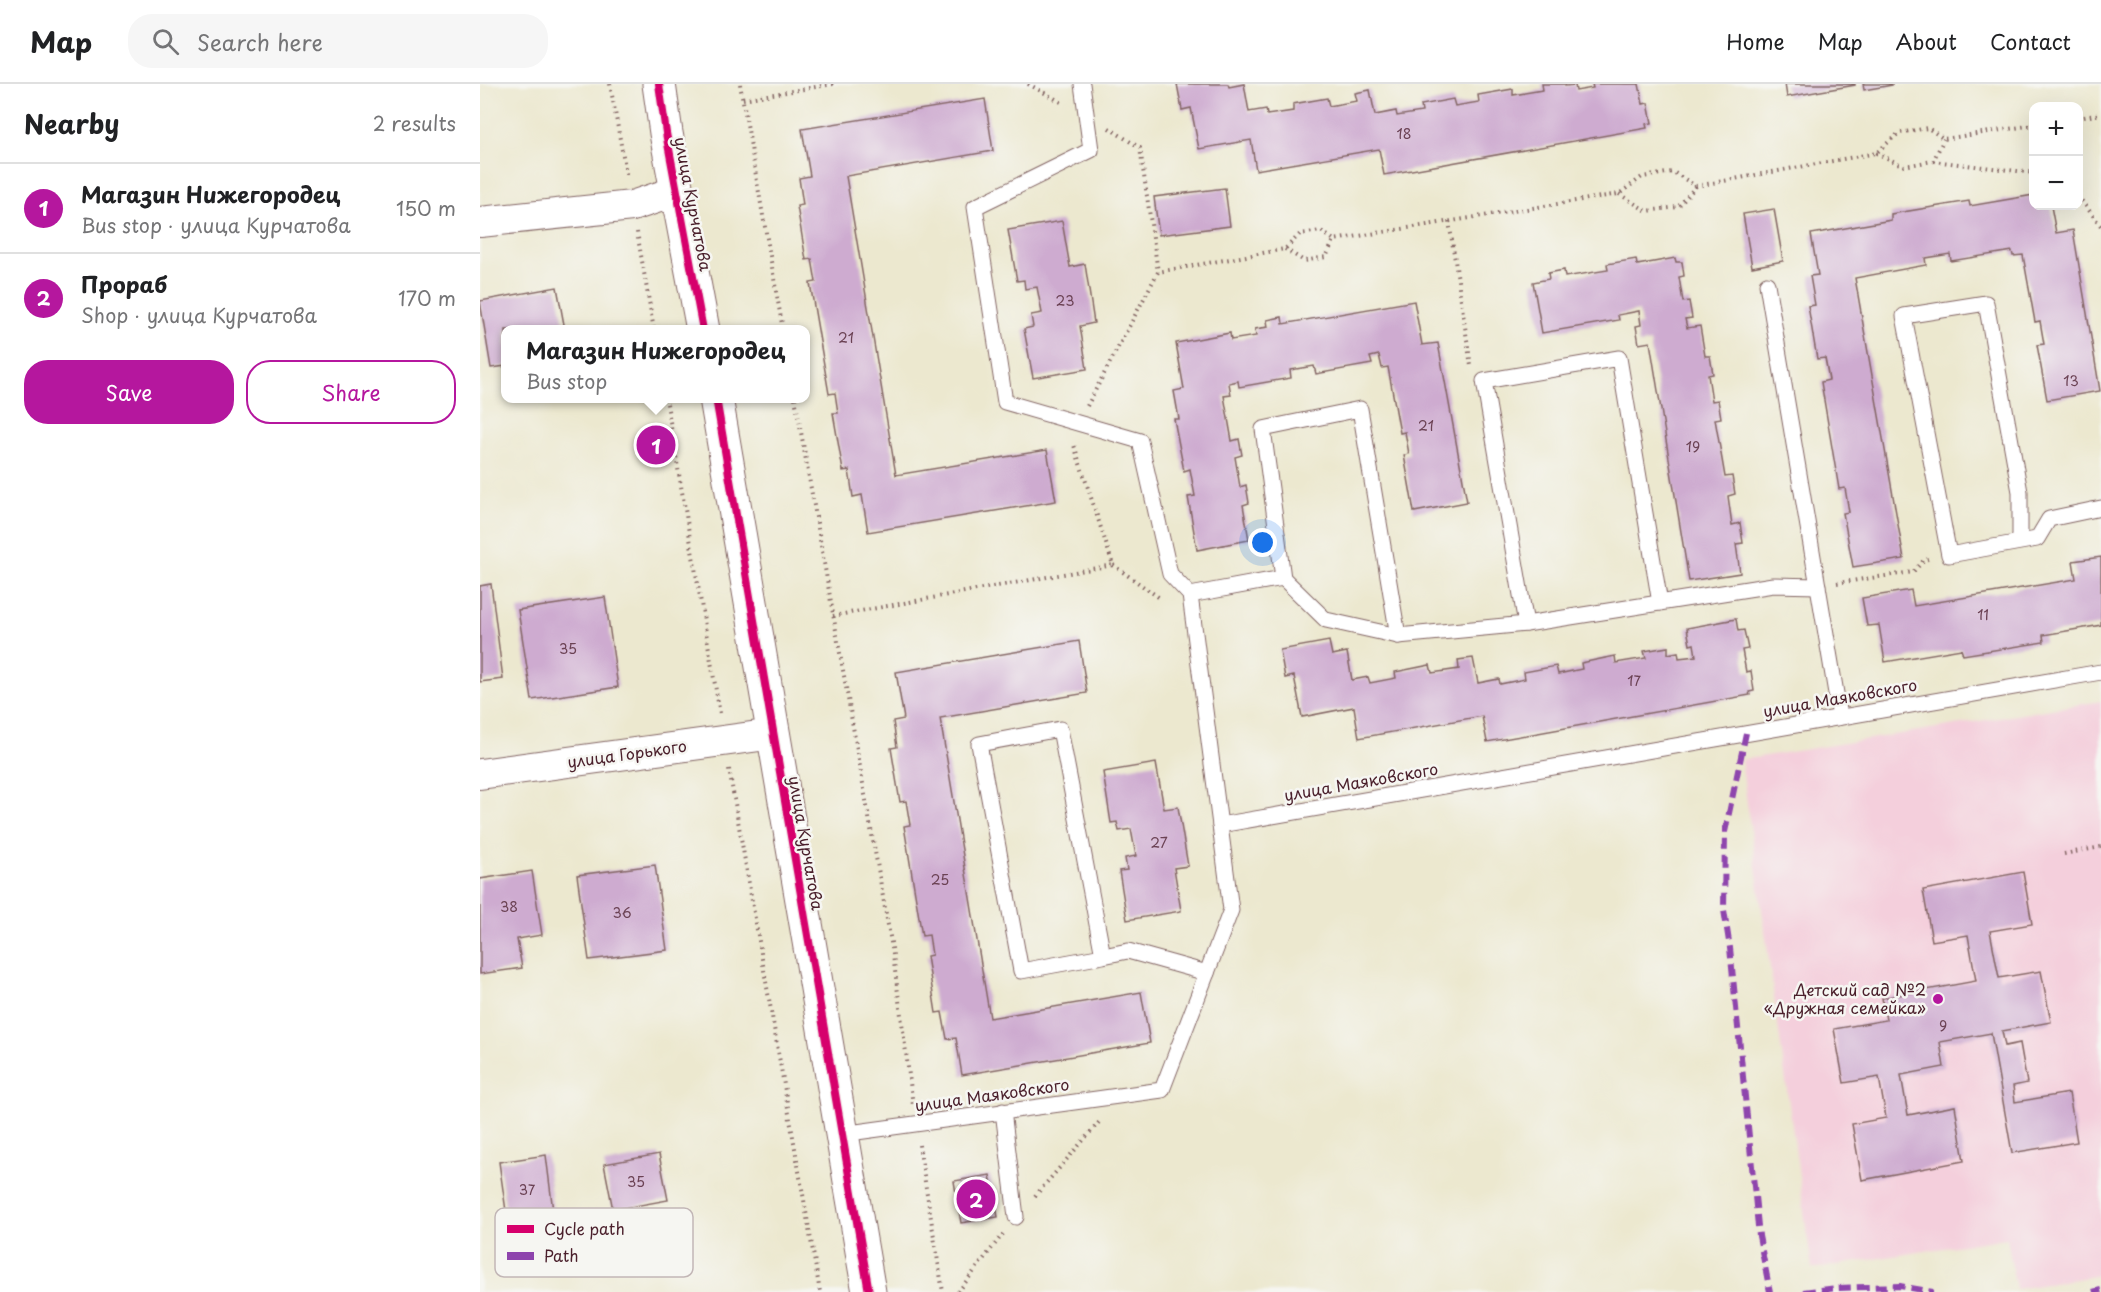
<!DOCTYPE html>
<meta charset="utf-8">
<style>
:root{--surface:#fff;--page:#f6f6f6;--text:#202124;--muted:#757577;--line:#e0e0e0;--accent:#b5179e}
body{margin:0;font-family:"Playpen Sans",sans-serif;background:var(--page);color:var(--text)}
.controls{position:absolute;right:18px;top:18px;display:grid;overflow:hidden;border-radius:12px;box-shadow:0 6px 24px #0002}
.controls button{width:54px;height:54px;display:grid;place-items:center;padding:0;border:0;border-bottom:2px solid var(--line);background:var(--surface);color:var(--text);font:30px sans-serif}
.you{position:absolute;left:783px;top:459px;width:21px;height:21px;margin:-15px;border:4px solid #fff;border-radius:50%;background:#1a73e8;box-shadow:0 0 0 9px #1a73e833}
.badge{display:grid;place-items:center;width:39px;height:39px;border-radius:50%;background:var(--accent);color:#fff;font-size:20px;font-weight:700}
.pin{position:absolute;translate:-50% -50%;border:3px solid #fff;box-shadow:0 2px 6px #0006}
.popup{position:absolute;left:21px;top:241px;width:309px;height:78px;box-sizing:border-box;display:grid;place-content:center;border-radius:12px;background:var(--surface);filter:drop-shadow(0 2px 4px #0005);font-size:20px;white-space:nowrap;color:var(--muted)}
.popup b{font-size:22px;color:var(--text)}
.popup::after{content:'';position:absolute;left:50%;top:100%;margin-left:-12px;border:12px solid transparent;border-top-color:var(--surface)}
.list{margin:0;padding:0;list-style:none}
h2{display:flex;justify-content:space-between;align-items:center;height:78px;margin:0;padding:0 24px;font-size:26px}
h2 small{font-size:20px;font-weight:400;color:var(--muted)}
.list li{display:grid;grid-template-columns:39px 1fr auto;gap:18px;align-items:center;box-sizing:border-box;height:90px;padding:0 24px;border-top:2px solid var(--line)}
.list b{display:block;font-size:22px;white-space:nowrap}
.list p{margin:0;font-size:20px;white-space:nowrap;color:var(--muted)}
.list em{font-size:20px;font-style:normal;color:var(--muted)}
.actions{display:flex;gap:12px;padding:18px 24px}
.actions a{flex:1;padding:14px 0;border:2px solid var(--accent);border-radius:24px;text-align:center;font-size:21px;color:var(--accent)}
.actions .main{background:var(--accent);color:#fff}
.icon{flex:none;width:33px;height:33px;fill:none;stroke:currentColor;stroke-width:2;stroke-linecap:round;stroke-linejoin:round}
.map{position:relative;flex:none;width:1621px;height:1208px;overflow:hidden}
header{display:flex;align-items:center;gap:36px;box-sizing:border-box;height:84px;padding:0 30px;background:var(--surface);border-bottom:2px solid var(--line)}
header strong{font-size:28px}
nav{display:flex;gap:33px;margin-inline-start:auto;font-size:21px}
.search{width:420px;height:54px;background:var(--page);display:flex;align-items:center;gap:15px;box-sizing:border-box;padding:0 21px;border-radius:24px;color:var(--muted);font-size:22px}
main{display:flex}
aside{flex:1;background:var(--surface)}
.map>svg:first-child{display:block}
.built{fill:#f4cfdc}
.building{fill:#ceabd0}
.lines{fill:none;stroke-linecap:round;stroke-linejoin:round}
.lane-casing{stroke:#836564;stroke-width:17}
.street-casing{stroke:#836564;stroke-width:32}
.secondary-casing{stroke:#836564;stroke-width:35}
.path{stroke:#836564;stroke-width:4;stroke-dasharray:1.5 4.5;stroke-linecap:butt}
.lane{stroke:#fff;stroke-width:15}
.street{stroke:#fff;stroke-width:30}
.secondary{stroke:#fff;stroke-width:33}
.quiet{stroke:#8e44ad;stroke-width:6;stroke-dasharray:12 6;stroke-linecap:butt}
.cycleway-casing{stroke:#f6f6f2;stroke-width:11}
.cycleway{stroke:#d6006c;stroke-width:8}
.poi-dot{fill:#b5179e;stroke:#f6f6f2;stroke-width:2}
.labels{text-anchor:middle;stroke-width:5;stroke-linejoin:round;paint-order:stroke}
.number-label{font-size:14px;fill:#6b4254}
.street-label{font-size:16px;fill:#4a1f2b;stroke:#f6f6f2}
.poi-label{font-size:16px;fill:#4a1f2b;stroke:#f6f6f2;text-anchor:end}
.key{fill:#f6f6f2;stroke:#c2b6b6;stroke-width:1.5}
.key-label{font-size:16px;fill:#4a1f2b}
</style>
<header>
<strong>Map</strong>
<div class="search"><svg class="icon" aria-label="search" viewBox="0 0 24 24"><circle cx="10" cy="10" r="6"/><path d="M15 15l6 6"/></svg>Search here</div>
<nav><a>Home</a><a>Map</a><a>About</a><a>Contact</a></nav>
</header>
<main>
<aside>
<h2>Nearby<small>2 results</small></h2>
<ul class="list">
<li><span class="badge">1</span><div><b>Магазин Нижегородец</b><p>Bus stop · улица Курчатова</p></div><em>150 m</em></li>
<li><span class="badge">2</span><div><b>Прораб</b><p>Shop · улица Курчатова</p></div><em>170 m</em></li>
</ul>
<div class="actions"><a class="main">Save</a><a>Share</a></div>
</aside>
<div class="map">
<svg width="1621" height="1208" viewBox="0 0 1621 1208">
<rect width="100%" height="100%" fill="#f6f6f2"/>
<filter id="ink" filterUnits="userSpaceOnUse"><feTurbulence type="fractalNoise" baseFrequency=".0167" numOctaves="2"/><feDisplacementMap in="SourceGraphic" scale="12" xChannelSelector="R" yChannelSelector="G"/><feConvolveMatrix kernelMatrix="1 2 1 2 8 2 1 2 1" color-interpolation-filters="sRGB"/></filter>
<filter id="wash" filterUnits="userSpaceOnUse"><feTurbulence type="fractalNoise" baseFrequency=".008" numOctaves="4" result="noise"/><feDisplacementMap in="SourceGraphic" scale="24" xChannelSelector="R" yChannelSelector="G"/><feGaussianBlur stdDeviation="1.35" result="paint"/><feColorMatrix in="noise" values="0 0 0 0 0 0 0 0 0 0 0 0 0 0 0 0 0 1.4 0 .05"/><feComposite in="paint" operator="in"/></filter>
<g filter="url(#wash)">
<rect width="100%" height="100%" fill="#ece8cf"/>
<!-- built -->
<polygon class="built" points="1621,617 1621,1191 1536,1205 1527,1154 1332,1185 1261,676"/>
<g id="blocks">
<!-- building -->
<g class="building">
<polygon points="697,0 748,0 749,3 764,0 769,28 786,25 787,31 813,27 813,20 847,14 849,22 877,17 875,9 890,6 895,31 916,27 917,32 942,28 941,21 973,15 975,22 999,18 998,11 1033,5 1033,11 1063,6 1062,0 1085,0 1085,2 1095,1 1096,7 1113,4 1112,0 1159,0 1163,20 1168,19 1172,39 1166,40 1167,44 904,91 899,65 776,86 771,56 719,65 711,24 702,26"/>
<polygon points="1305,0 1375,0 1375,1 1307,13"/>
<polygon points="1383,0 1412,0 1412,1 1384,6"/>
<polygon points="505,15 513,67 366,92 416,391 567,366 576,417 388,448 382,411 373,413 369,386 363,387 353,329 358,329 355,309 349,310 330,199 336,198 332,175 326,176 317,122 323,121 319,94 330,92 322,45"/>
<polygon points="745,104 750,142 679,151 674,113"/>
<polygon points="1554,111 1554,122 1571,122 1576,149 1593,146 1620,307 1567,316 1557,261 1564,260 1560,237 1555,238 1543,171 1533,172 1532,167 1471,177 1470,170 1445,174 1446,181 1375,194 1424,475 1373,483 1363,429 1369,428 1365,404 1359,405 1341,298 1349,296 1345,274 1337,275 1328,222 1335,221 1330,192 1338,191 1331,150 1411,136 1411,130 1489,117 1490,122"/>
<polygon points="1294,125 1303,177 1272,183 1263,130"/>
<polygon points="582,137 590,183 605,180 614,239 600,242 607,285 553,294 544,245 553,243 551,231 562,229 557,203 545,205 544,196 537,197 528,146"/>
<polygon points="1195,174 1196,178 1202,178 1204,192 1199,193 1203,218 1209,217 1212,234 1205,235 1207,244 1220,242 1225,272 1230,272 1233,290 1228,291 1232,317 1238,316 1241,334 1235,335 1245,393 1252,392 1255,410 1248,412 1252,441 1260,439 1263,459 1256,460 1260,489 1209,497 1170,258 1159,260 1156,242 1161,241 1159,227 1138,231 1139,236 1062,249 1053,198 1069,195 1068,189 1084,186 1085,193 1128,186 1127,180 1156,175 1157,181"/>
<polygon points="77,203 85,246 26,246 26,282 11,284 0,217"/>
<polygon points="934,217 942,261 958,259 987,418 934,428 924,371 929,370 925,348 920,349 908,283 902,284 899,271 890,273 892,280 836,290 834,282 810,286 811,294 759,303 758,297 749,299 751,311 744,312 752,357 759,355 762,371 755,373 760,403 766,401 769,419 763,421 769,456 717,466 708,413 715,412 710,385 704,387 694,335 699,335 694,307 704,305 696,259 750,249 751,256 776,252 775,245 788,243 787,236 802,233 803,240"/>
<polygon points="1621,473 1621,541 1563,551 1564,558 1483,571 1481,565 1405,578 1399,541 1387,542 1382,514 1431,506 1434,522 1596,495 1593,477"/>
<polygon points="11,500 23,595 0,598 0,502"/>
<polygon points="125,513 138,603 52,616 38,526"/>
<polygon points="1256,535 1258,547 1264,546 1268,565 1262,566 1266,588 1271,587 1274,607 1269,608 1270,611 1007,658 1002,632 879,654 874,623 822,633 814,592 805,594 800,566 849,557 852,571 867,568 872,596 888,593 890,599 916,594 915,588 950,581 952,589 979,585 978,576 993,574 998,599 1019,595 1020,600 1045,595 1044,588 1076,582 1078,590 1102,585 1101,579 1135,572 1136,579 1166,574 1164,567 1188,563 1188,570 1198,568 1199,574 1216,572 1214,560 1210,561 1207,544"/>
<polygon points="599,557 607,609 460,634 510,934 661,908 670,959 482,991 476,954 467,955 462,928 456,929 447,872 452,871 449,851 442,852 424,742 430,741 426,717 420,718 411,664 417,663 413,637 424,635 416,588"/>
<polygon points="676,679 684,725 698,723 708,782 694,784 701,827 647,836 639,787 647,786 645,774 656,772 651,745 639,747 637,738 631,739 623,688"/>
<polygon points="175,781 187,866 109,876 97,791"/>
<polygon points="52,787 62,851 37,855 42,884 0,890 0,795"/>
<polygon points="1543,788 1552,840 1510,847 1519,894 1561,887 1571,938 1522,947 1525,962 1540,959 1547,999 1533,1002 1535,1018 1589,1009 1597,1058 1532,1069 1511,949 1460,958 1464,983 1421,991 1428,1031 1475,1022 1484,1077 1382,1096 1372,1040 1406,1034 1399,993 1364,999 1354,945 1406,936 1402,914 1496,897 1488,851 1452,857 1443,806"/>
<polygon points="179,1070 188,1116 133,1126 124,1080"/>
<polygon points="66,1071 74,1135 28,1141 19,1078"/>
<polygon points="510,1091 518,1133 481,1139 474,1097"/>
</g>
</g>
</g>
<g filter="url(#ink)">
<use href="#blocks" fill-opacity="0" stroke="#836564" stroke-width="1.5"/>
<g class="lines">
<!-- lane casing -->
<g class="lane-casing">
<g id="lane">
<polyline points="1287,200 1360,633"/>
<polyline points="1540,458 1540,408 1506,219 1424,232 1469,471 1557,455 1569,435 1621,424"/>
<polyline points="803,494 783,345 880,325 918,552"/>
<polyline points="710,511 803,494 846,536 918,552 1046,540 1293,501 1338,502"/>
<polyline points="1046,540 1004,297 1139,274 1180,519"/>
<polyline points="740,741 1621,588"/>
<polyline points="623,872 541,887 499,660 580,645 623,872 648,867 727,889"/>
<polyline points="523,1027 536,1133"/>
<polyline points="362,1050 682,1006 751,826 710,511 690,490 660,357 525,318 495,123 611,66 602,0"/>
</g>
</g>
<!-- street casing -->
<g class="street-casing">
<g id="street">
<polyline points="0,138 152,122 197,107"/>
<polyline points="0,690 294,650"/>
</g>
</g>
<!-- secondary casing -->
<g class="secondary-casing">
<g id="secondary">
<polyline points="179,0 186,49 223,246"/>
<polyline points="236,314 389,1208"/>
</g>
</g>
<!-- path -->
<g class="path">
<polyline points="130,0 147,94"/>
<polyline points="260,0 303,246"/>
<polyline points="548,0 583,19"/>
<polyline points="263,15 354,0"/>
<polyline points="1598,34 1621,30"/>
<polyline points="629,44 660,64 678,188"/>
<polyline points="1396,69 1424,82 1453,77 1464,55"/>
<polyline points="1453,77 1554,89"/>
<polyline points="1139,110 1167,127 1198,123 1216,102"/>
<polyline points="1598,112 1621,142"/>
<polyline points="969,137 991,282"/>
<polyline points="157,148 174,246"/>
<polyline points="805,165 824,177 846,173 854,156"/>
<polyline points="186,314 240,630"/>
<polyline points="315,314 412,864 433,1021"/>
<polyline points="607,322 678,188 805,165 820,150 841,147 854,156 1139,110 1162,93 1193,88 1216,102 1396,69 1419,49 1448,44 1464,55 1554,41"/>
<polyline points="633,481 681,515"/>
<polyline points="1357,499 1433,488 1444,476 1448,475"/>
<polyline points="353,532 633,481 593,358"/>
<polyline points="249,685 340,1208"/>
<polyline points="1584,770 1621,763"/>
<polyline points="439,1061 463,1208"/>
<polyline points="555,1112 621,1036"/>
<polyline points="478,1208 523,1150"/>
</g>
<!-- lane -->
<use href="#lane" class="lane"/>
<!-- street -->
<use href="#street" class="street"/>
<!-- secondary -->
<use href="#secondary" class="secondary"/>
<!-- quiet -->
<g class="quiet">
<polyline points="1266,649 1245,748 1244,826 1250,864 1279,1152 1290,1208"/>
<polyline points="1323,1208 1357,1204 1420,1202 1453,1208"/>
<polyline points="1613,1208 1621,1206"/>
</g>
<!-- cycleway casing -->
<g class="cycleway-casing">
<g id="cycleway">
<polyline points="179,0 186,49 223,246"/>
<polyline points="236,314 389,1208"/>
</g>
</g>
<!-- cycleway -->
<use href="#cycleway" class="cycleway"/>
</g>
</g>
<!-- markers -->
<circle class="poi-dot" cx="1458" cy="915" r="6"/>
<g class="labels">
<!-- number labels -->
<g class="number-label">
<text x="924" y="55">18</text>
<text x="585" y="222">23</text>
<text x="366" y="259">21</text>
<text x="1591" y="302">13</text>
<text x="946" y="347">21</text>
<text x="1213" y="368">19</text>
<text x="1503" y="536">11</text>
<text x="88" y="570">35</text>
<text x="1154" y="602">17</text>
<text x="679" y="764">27</text>
<text x="460" y="801">25</text>
<text x="29" y="828">38</text>
<text x="142" y="834">36</text>
<text x="1463" y="947">9</text>
<text x="156" y="1103">35</text>
<text x="47" y="1111">37</text>
</g>
<!-- street labels -->
<g class="street-label">
<text transform="translate(213 120) rotate(79)" y="6">улица Курчатова</text>
<text transform="translate(1360 614) rotate(-10)" y="6">улица Маяковского</text>
<text transform="translate(147 670) rotate(-8)" y="6">улица Горького</text>
<text transform="translate(881 698) rotate(-10)" y="6">улица Маяковского</text>
<text transform="translate(326 759) rotate(80)" y="6">улица Курчатова</text>
<text transform="translate(512 1011) rotate(-8)" y="6">улица Маяковского</text>
</g>
<!-- poi labels -->
<g class="poi-label">
<text x="1446" y="912">Детский сад №2<tspan x="1446" dy="18">«Дружная семейка»</tspan></text>
</g>
</g>
<!-- legend -->
<rect x="15" y="1124" width="198" height="69" rx="9" class="key"/>
<rect x="27" y="1141" width="27" height="8" fill="#d6006c"/>
<rect x="27" y="1168" width="27" height="8" fill="#8e44ad"/>
<g class="key-label">
<text x="64" y="1151">Cycle path</text>
<text x="64" y="1178">Path</text>
</g>
</svg>
<div class="controls">
<button>+</button>
<button>−</button>
</div>
<div class="you"></div>
<div class="pin badge" style="left:176px;top:361px">1</div>
<div class="popup"><b>Магазин Нижегородец</b>Bus stop</div>
<div class="pin badge" style="left:496px;top:1115px">2</div>
</div>
</main>
